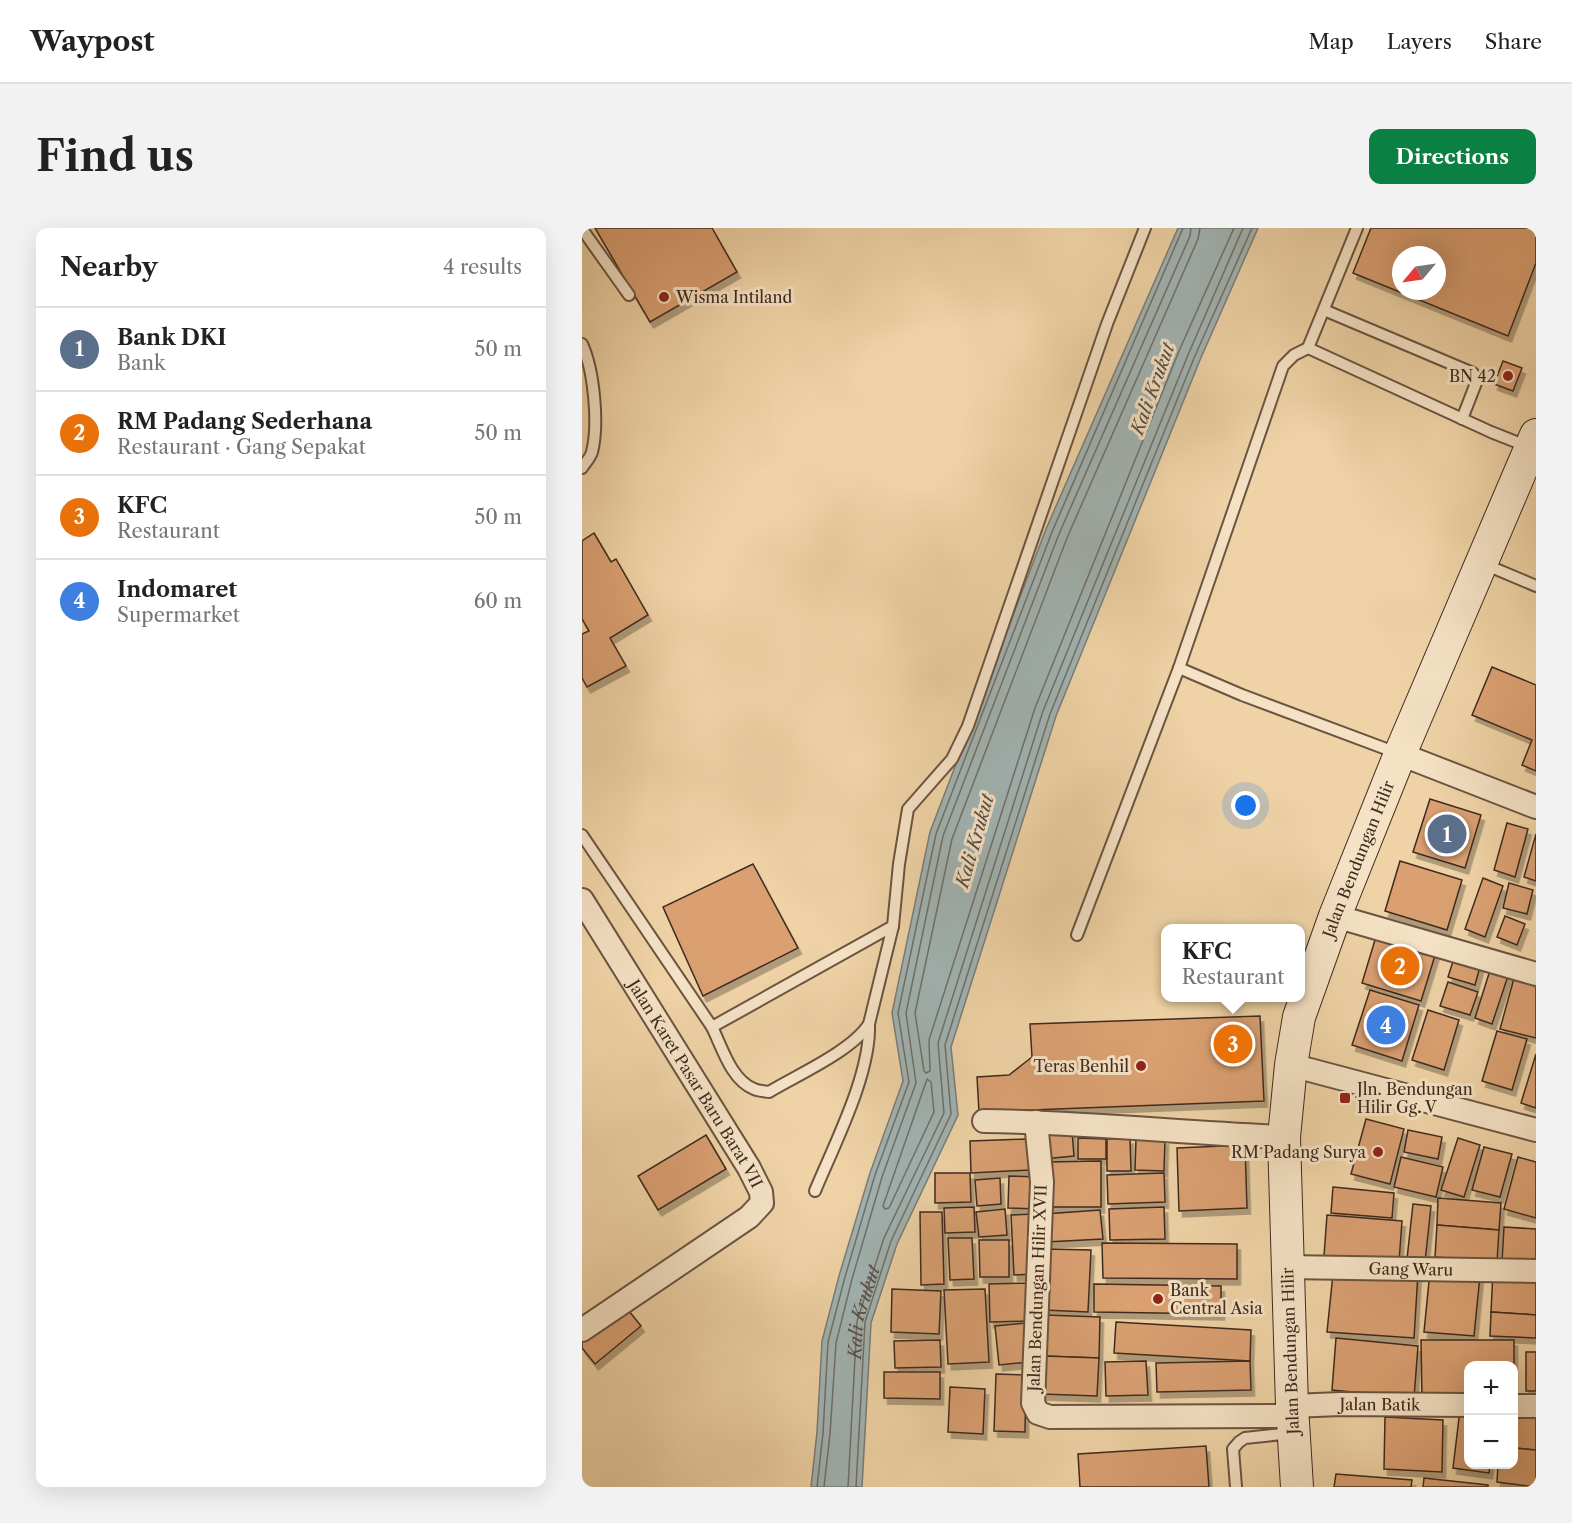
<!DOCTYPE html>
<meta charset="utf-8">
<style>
:root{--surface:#fff;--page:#f2f2f2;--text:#222;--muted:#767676;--line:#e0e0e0;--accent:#0b8043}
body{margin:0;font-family:"Libre Caslon Text",serif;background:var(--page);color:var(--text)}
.controls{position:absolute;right:18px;bottom:18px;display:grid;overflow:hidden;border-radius:12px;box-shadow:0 6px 24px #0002}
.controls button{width:54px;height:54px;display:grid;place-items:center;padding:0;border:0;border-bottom:2px solid var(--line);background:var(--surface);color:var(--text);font:30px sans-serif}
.compass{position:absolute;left:810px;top:18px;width:54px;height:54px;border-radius:50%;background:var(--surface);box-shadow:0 6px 24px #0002;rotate:241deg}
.you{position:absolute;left:664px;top:578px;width:21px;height:21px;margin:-15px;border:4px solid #fff;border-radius:50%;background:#1a73e8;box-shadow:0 0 0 9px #1a73e833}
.badge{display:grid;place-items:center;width:39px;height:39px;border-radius:50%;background:var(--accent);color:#fff;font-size:20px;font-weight:700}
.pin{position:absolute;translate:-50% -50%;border:3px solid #fff;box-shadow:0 2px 6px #0006}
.popup{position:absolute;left:579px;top:696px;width:144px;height:78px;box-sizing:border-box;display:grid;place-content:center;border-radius:12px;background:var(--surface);filter:drop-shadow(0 2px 4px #0005);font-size:20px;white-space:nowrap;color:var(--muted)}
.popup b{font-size:22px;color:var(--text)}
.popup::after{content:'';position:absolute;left:50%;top:100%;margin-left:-12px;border:12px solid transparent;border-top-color:var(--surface)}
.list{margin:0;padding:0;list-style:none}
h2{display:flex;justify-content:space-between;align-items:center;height:78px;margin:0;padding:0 24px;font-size:26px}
h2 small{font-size:20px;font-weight:400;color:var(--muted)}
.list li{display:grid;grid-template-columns:39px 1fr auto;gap:18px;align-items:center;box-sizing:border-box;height:84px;padding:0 24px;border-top:2px solid var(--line)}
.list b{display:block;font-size:22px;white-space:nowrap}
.list p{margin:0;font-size:20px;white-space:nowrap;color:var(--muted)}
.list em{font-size:20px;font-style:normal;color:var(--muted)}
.map{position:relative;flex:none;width:954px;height:1259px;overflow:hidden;border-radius:12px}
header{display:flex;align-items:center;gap:36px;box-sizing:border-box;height:84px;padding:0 30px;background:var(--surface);border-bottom:2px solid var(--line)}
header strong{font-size:28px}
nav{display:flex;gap:33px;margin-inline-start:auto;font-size:21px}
.intro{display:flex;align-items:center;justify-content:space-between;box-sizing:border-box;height:144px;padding:0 36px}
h1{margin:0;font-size:42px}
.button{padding:15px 27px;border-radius:12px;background:var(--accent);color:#fff;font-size:21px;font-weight:700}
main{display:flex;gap:36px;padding:0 36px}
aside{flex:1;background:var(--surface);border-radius:12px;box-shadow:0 6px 24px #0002}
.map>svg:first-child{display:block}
.water{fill:#a1b4b4;stroke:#7a7d78;stroke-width:1.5}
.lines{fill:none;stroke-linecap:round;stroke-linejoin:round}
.shore{stroke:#706f6a;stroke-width:1.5}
.building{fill:#daa072;stroke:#3f2a1f;stroke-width:1.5;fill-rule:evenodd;filter:url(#shadow)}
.lane-casing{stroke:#6b5441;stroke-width:14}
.street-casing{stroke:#6b5441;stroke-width:26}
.secondary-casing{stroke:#3f2a1f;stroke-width:34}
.lane{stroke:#f5e2c5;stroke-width:10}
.street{stroke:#f5e2c5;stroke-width:22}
.secondary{stroke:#f5e2c5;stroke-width:32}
.poi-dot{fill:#8f2418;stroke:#f5e2c5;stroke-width:2}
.labels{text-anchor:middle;stroke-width:6;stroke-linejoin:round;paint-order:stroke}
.poi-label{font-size:16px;fill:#3f2a1f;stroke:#f5e2c5;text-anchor:start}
.street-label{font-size:16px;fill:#3f2a1f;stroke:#f5e2c5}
.water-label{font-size:18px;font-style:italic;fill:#584c44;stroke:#f5e2c5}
</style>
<header>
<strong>Waypost</strong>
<nav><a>Map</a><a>Layers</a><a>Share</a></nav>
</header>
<div class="intro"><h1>Find us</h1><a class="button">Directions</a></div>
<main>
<aside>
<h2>Nearby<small>4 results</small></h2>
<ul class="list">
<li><span class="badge" style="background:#5c6f8a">1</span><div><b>Bank DKI</b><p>Bank</p></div><em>50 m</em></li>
<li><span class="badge" style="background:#e8710a">2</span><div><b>RM Padang Sederhana</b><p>Restaurant · Gang Sepakat</p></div><em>50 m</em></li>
<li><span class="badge" style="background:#e8710a">3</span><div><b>KFC</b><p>Restaurant</p></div><em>50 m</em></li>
<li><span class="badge" style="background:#3f7fe0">4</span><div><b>Indomaret</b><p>Supermarket</p></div><em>60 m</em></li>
</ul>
</aside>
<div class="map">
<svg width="954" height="1259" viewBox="0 0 954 1259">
<defs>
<filter id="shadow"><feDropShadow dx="3.5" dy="6" stdDeviation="0" flood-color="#0004"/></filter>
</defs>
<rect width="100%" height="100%" fill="#efd3a6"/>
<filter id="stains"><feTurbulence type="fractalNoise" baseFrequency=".00333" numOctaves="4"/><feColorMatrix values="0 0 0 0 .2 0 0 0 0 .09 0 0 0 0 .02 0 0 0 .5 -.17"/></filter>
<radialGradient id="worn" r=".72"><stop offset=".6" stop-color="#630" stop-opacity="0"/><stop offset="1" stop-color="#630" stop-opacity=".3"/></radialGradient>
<!-- water -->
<polygon class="water" points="596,0 676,0 618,132 474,488 369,819 376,887 315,1016 289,1095 280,1259 229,1259 235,1204 240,1113 257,1048 288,945 321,853 310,785 348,604 464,301"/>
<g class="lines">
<!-- shore -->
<g class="shore">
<polyline points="618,0 616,11 485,310 370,611 333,785 342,843 344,845 348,843 347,812 453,480 597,123 652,0"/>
<polygon points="345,851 349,854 352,884 307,980 303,981 301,978"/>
<polyline points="235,1259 241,1205 246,1114 263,1049 293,947 327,854 316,785 354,606 470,304 601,0"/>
<polyline points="242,1259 248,1206 254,1115 270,1051 300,949 334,855 324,785 361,608 477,306 608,8 609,0"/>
<path id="s1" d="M 266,1259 L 275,1093 L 302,1010 L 362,885 L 356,815 L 461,483 L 606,127 L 661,0"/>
<polyline points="274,1259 283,1094 309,1013 369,886 363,817 468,486 612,130 670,0"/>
</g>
</g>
<!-- building -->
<g class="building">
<polygon points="13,0 130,0 155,44 68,94"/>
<path d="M 789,0 L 954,0 L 954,35 L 926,108 L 771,45 ZM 819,27 L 855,27 L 855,63 L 819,63 Z"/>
<polygon points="921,133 940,140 931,163 912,156"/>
<polygon points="12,305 29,334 34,331 66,387 28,410 44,438 5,459 0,450 0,406 7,403 0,391 0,313"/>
<polygon points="910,439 954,457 954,543 940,537 950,512 890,487"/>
<polygon points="848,571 899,587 883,640 831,624"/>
<polygon points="925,595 946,601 933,649 912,642"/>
<polygon points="954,606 954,653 942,649"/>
<polygon points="818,633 880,652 865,702 803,683"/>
<polygon points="171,636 216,720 121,768 81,679"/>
<polygon points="901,650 921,658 903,709 883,701"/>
<polygon points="927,655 951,662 945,686 921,680"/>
<polygon points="923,688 943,696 935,717 915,709"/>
<polygon points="796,702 855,721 839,773 780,755"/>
<polygon points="873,727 899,735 893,757 866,749"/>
<polygon points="910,736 928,742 910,796 893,790"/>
<polygon points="934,743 954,749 954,810 918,801"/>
<polygon points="866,754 896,764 888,787 858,778"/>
<polygon points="788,762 837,777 820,833 770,817"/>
<polygon points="846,782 877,792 862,842 830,832"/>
<polygon points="678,788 682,873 397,884 395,849 427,847 450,829 448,796"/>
<polygon points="915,803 945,811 930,862 900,853"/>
<polygon points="954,826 954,880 939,875"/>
<polygon points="784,891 822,901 808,956 769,946"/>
<polygon points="826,902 860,909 856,931 822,924"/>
<polygon points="490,903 492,928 461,931 458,906"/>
<polygon points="124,907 144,941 76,982 56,948"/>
<polygon points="496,910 524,911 524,931 496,931"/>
<polygon points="548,910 549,943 525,943 525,911"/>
<polygon points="876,910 898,917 882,969 859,962"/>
<polygon points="447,911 448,942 389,945 388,913"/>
<polygon points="554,911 583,911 582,943 553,942"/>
<polygon points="663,917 665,980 597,983 595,920"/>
<polygon points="902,919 930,926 918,969 890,962"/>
<polygon points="819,929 861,939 854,969 812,959"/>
<polygon points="936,929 954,934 954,990 922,981"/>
<polygon points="519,933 519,979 465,979 464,934"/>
<polygon points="353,945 388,945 389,974 353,975"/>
<polygon points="582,945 583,974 526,976 525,947"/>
<polygon points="427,948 455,949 454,981 426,980"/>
<polygon points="418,950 419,976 395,978 393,952"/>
<polygon points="751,959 812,965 810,990 749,985"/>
<polygon points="856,970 919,975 917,1002 855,997"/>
<polygon points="831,976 849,978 843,1034 825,1031"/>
<polygon points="392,979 393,1004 363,1005 362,980"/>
<polygon points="582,979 583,1011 528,1012 527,981"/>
<polygon points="423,981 425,1007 397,1009 394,984"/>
<polygon points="518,982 521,1011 464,1014 462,986"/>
<polygon points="338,984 360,984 362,1056 339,1057"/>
<polygon points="452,986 455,1046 432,1047 429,987"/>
<polygon points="745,987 820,993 817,1034 742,1028"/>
<polygon points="855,997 917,1002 915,1034 853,1029"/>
<polygon points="922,999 954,1001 954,1036 920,1034"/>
<polygon points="366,1010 390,1010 392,1051 368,1052"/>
<polygon points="397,1012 427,1012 427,1049 398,1049"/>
<polygon points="520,1015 655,1016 655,1051 521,1050"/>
<polygon points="464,1021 509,1022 506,1084 462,1082"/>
<polygon points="848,1043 898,1048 892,1108 842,1104"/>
<polygon points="911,1043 954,1045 954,1087 909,1084"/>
<polygon points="836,1045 832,1110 745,1104 751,1046"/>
<polygon points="448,1055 450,1093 408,1094 407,1056"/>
<polygon points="512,1056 639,1058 639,1086 512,1084"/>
<polygon points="310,1061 359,1063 357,1106 309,1104"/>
<polygon points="403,1061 407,1134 366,1136 362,1062"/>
<polygon points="43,1078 59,1098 13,1136 0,1120 0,1113"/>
<polygon points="909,1084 954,1087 954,1110 908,1108"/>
<polygon points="463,1087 518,1089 517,1130 462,1128"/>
<polygon points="534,1094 669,1102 668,1133 532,1125"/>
<polygon points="444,1095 447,1134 417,1137 413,1098"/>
<polygon points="754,1110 836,1118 832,1170 750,1162"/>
<polygon points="358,1112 359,1139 313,1140 312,1113"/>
<polygon points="839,1112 932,1112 932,1171 932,1138 886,1138 886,1171 840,1171"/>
<rect x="944" y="1124" width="10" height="39"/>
<polygon points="462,1128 517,1130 515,1168 460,1166"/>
<polygon points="564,1133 566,1167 524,1168 523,1134"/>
<polygon points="668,1133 669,1162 575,1164 574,1135"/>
<polygon points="302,1144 358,1144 358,1171 302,1170"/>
<polygon points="414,1146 444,1147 443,1204 412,1203"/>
<polygon points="368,1159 403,1161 401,1206 366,1204"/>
<polygon points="878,1182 886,1183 886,1236 908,1236 907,1245 871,1240"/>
<polygon points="932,1183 954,1185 954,1222 932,1220"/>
<polygon points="803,1189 861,1192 860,1244 802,1241"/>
<polygon points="624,1218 627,1259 498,1259 496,1226"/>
<polygon points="932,1220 954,1222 954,1259 915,1254 916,1236 932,1236"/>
<polygon points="754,1246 830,1252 829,1259 752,1259"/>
<polygon points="842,1250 906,1257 906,1259 841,1259"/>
</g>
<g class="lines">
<!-- lane casing -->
<g class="lane-casing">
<g id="lane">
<polyline points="0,1 47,67"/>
<polyline points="742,82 891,145 894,155 880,191"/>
<path d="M 0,116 C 12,142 17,196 10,224 C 9,229 3,235 0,240"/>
<polyline points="726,120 775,0"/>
<polyline points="902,336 954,358"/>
<polyline points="597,440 660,467 815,525"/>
<polyline points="0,607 130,799 311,698 317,636 326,581 370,531 386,498 525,96 563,0"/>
<polyline points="495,707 597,440 701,138 712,127 726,120 909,204 947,219"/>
<path d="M 130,799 C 140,819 149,852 172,861 C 176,863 182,863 187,864 C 215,847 270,823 287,796 L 311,698"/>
<path d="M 233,963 C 252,917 289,846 287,796"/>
<polyline points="654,1259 651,1221 657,1214 663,1210 710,1205"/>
</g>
</g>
<!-- street casing -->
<g class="street-casing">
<g id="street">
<polyline points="818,526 954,579"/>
<path id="s2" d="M 0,672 L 167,940 L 179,964 L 180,975 L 167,989 L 0,1102"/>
<polyline points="753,688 954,746"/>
<polyline points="709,837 954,902"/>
<path d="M 402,893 C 502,894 602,905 702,909"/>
<polyline points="454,894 460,954 451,1175 456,1185 468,1189 711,1188"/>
<path id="s3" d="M 705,1039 L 954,1043"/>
<path id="s4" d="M 710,1178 L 758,1176 L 886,1177"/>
<polyline points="932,1178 954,1178"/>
</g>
</g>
<!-- secondary casing -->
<g class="secondary-casing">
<g id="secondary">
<path id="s5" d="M 715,1259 L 710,1178 L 702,909 L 709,837 L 717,789 L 753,688 L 818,526 L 954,207"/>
</g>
</g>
<!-- lane -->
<use href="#lane" class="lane"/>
<!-- street -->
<use href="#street" class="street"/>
<!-- secondary -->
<use href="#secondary" class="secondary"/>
</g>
<!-- markers -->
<g class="poi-dot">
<circle cx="82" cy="69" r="6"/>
<circle cx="926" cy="148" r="6"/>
<circle cx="559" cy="838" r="6"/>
<rect x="757" y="864" width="12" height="12" rx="3"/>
<circle cx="796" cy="924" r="6"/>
<circle cx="576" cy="1071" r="6"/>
</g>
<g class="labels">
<!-- poi labels -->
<g class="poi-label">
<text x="94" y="75">Wisma Intiland</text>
<text x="914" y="154" text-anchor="end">BN 42</text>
<text x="547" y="844" text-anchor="end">Teras Benhil</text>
<text x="775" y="867">Jln. Bendungan<tspan x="775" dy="18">Hilir Gg. V</tspan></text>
<text x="784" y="930" text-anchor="end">RM Padang Surya</text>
<text x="588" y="1068">Bank<tspan x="588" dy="18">Central Asia</tspan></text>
</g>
<!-- street labels -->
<g class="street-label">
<text dy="6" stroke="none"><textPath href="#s5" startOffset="640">Jalan Bendungan Hilir</textPath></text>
<text dy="6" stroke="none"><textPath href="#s2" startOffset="216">Jalan Karet Pasar Baru Barat VII</textPath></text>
<text dy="6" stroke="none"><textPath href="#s3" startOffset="124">Gang Waru</textPath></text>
<text transform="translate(455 1060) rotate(-88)" y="6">Jalan Bendungan Hilir XVII</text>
<text transform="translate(708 1123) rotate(-92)" y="6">Jalan Bendungan Hilir</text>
<text dy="6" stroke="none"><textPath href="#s4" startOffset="88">Jalan Batik</textPath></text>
</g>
<!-- water labels -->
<g class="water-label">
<text transform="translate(571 161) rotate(-70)" y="6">Kali Krukut</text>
<text transform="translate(393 613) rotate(-74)" y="6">Kali Krukut</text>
<text dy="6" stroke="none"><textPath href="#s1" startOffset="176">Kali Krukut</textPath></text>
</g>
</g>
<rect width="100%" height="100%" filter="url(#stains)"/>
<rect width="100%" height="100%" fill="url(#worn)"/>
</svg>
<div class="controls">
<button>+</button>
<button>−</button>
</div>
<svg class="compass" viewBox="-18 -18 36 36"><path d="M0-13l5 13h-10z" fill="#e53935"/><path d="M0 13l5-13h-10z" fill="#767676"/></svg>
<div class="you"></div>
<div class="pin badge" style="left:865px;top:606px;background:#5c6f8a">1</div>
<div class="pin badge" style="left:818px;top:738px;background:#e8710a">2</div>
<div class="pin badge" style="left:651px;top:816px;background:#e8710a">3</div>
<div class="popup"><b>KFC</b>Restaurant</div>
<div class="pin badge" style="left:804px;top:797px;background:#3f7fe0">4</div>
</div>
</main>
